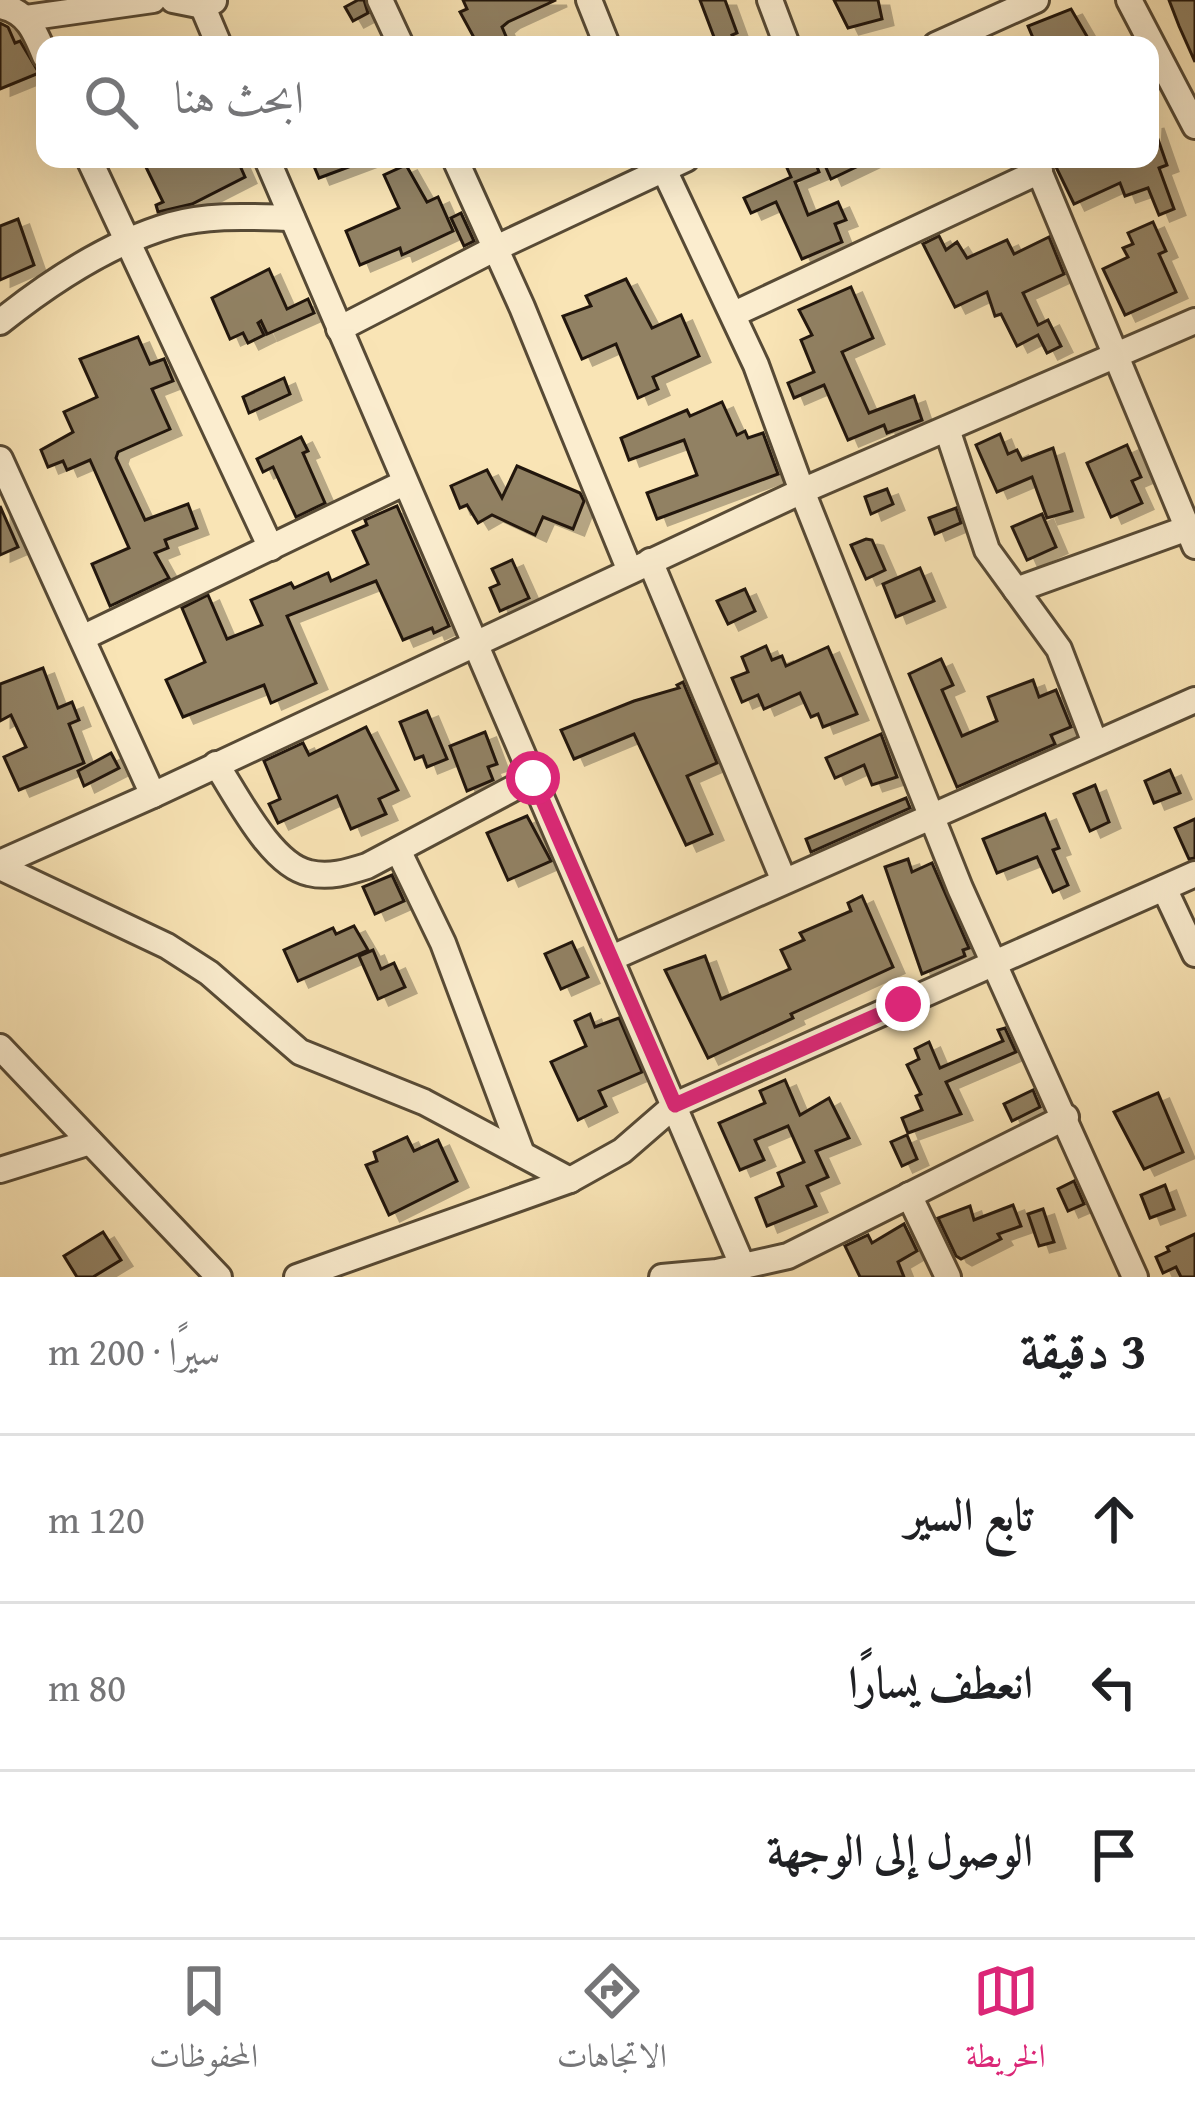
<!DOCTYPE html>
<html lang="ar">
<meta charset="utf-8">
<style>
:root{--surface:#fff;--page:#f2f2f2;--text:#202124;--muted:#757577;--line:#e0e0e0;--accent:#db2777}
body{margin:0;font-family:"Gentium Book Plus",Amiri,serif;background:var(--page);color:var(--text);direction:rtl}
.stop{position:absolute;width:36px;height:36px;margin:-27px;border:9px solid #db2777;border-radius:50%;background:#fff}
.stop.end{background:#db2777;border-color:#fff;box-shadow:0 3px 12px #0008}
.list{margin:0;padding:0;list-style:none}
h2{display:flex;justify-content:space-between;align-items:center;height:156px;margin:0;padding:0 48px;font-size:51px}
h2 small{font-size:39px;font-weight:400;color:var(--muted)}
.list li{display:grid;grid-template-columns:78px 1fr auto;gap:36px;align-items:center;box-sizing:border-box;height:168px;padding:0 48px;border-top:3px solid var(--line)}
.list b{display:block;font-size:45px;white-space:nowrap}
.list em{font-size:39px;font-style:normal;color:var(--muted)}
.icon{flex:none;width:66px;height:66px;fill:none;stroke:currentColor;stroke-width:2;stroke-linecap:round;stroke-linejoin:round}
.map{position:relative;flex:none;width:1195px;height:1277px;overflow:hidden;direction:ltr}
.search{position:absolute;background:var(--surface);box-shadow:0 12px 48px #0002;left:36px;right:36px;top:36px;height:132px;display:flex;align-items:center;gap:30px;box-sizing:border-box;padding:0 42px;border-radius:24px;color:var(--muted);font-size:45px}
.sheet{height:660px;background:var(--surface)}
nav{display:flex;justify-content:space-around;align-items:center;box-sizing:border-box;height:168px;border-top:3px solid var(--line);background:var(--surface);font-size:33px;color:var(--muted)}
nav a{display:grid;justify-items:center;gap:6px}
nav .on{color:var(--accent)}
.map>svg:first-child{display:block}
.building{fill:#918163;stroke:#21160a;stroke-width:3;filter:url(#shadow)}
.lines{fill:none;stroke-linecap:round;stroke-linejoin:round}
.minor-casing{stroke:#574a35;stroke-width:30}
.minor{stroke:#fbedcf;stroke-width:24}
.route{stroke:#db2777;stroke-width:15}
</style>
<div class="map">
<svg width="1195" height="1277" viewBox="0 0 1195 1277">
<defs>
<filter id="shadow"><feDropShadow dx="11" dy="6" stdDeviation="0" flood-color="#0004"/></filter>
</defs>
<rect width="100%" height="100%" fill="#f9e4b5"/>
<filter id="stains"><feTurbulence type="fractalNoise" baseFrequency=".00167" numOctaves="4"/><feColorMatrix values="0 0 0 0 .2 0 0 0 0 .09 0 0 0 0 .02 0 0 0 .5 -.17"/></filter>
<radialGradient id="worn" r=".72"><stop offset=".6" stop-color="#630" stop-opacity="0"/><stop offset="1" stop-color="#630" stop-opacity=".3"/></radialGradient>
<!-- building -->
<g class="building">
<polygon points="358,0 364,0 368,13 353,21 345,7"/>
<polygon points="463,0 556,0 508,22 502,27 508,41 499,45 478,45 460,12 467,9"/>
<polygon points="700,0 725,0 737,33 732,35 736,45 717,45"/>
<polygon points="834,0 878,0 882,19 848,28"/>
<polygon points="1169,0 1195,0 1195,62 1179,26"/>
<polygon points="1071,9 1092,45 1036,45 1028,26"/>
<polygon points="0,23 8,27 15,43 20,41 39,73 0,89"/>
<polygon points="1152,122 1167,165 1159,168 1174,209 1159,215 1148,188 1125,196 1120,183 1074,204 1056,167 1075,159 1150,159"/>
<polygon points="142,159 237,159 245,177 192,204 158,212 156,205 163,202"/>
<polygon points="311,159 364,159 365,161 319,178"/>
<polygon points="783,159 814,159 819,172 795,182 808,215 838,202 846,220 835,224 842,242 802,259 776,202 751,213 744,198 791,177"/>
<polygon points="832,159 873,159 831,179 824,163"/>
<polygon points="406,165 427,202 438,197 453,231 402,255 400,248 360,265 346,231 399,208 384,175"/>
<polygon points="461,213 474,241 464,246 451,218"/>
<polygon points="18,219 34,265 0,280 0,226"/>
<polygon points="1153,222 1166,251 1159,254 1176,292 1125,315 1103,269 1128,257 1123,248 1133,244 1128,233"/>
<polygon points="939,236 946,250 957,242 967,258 1007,240 1014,254 1049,237 1064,274 1023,293 1038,325 1048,320 1061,346 1047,353 1038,335 1017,346 1001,314 995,316 987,292 955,307 923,244"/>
<polygon points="269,269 287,309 308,299 314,313 267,334 261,321 258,323 264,335 248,343 243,333 230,339 212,298"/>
<polygon points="626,279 652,328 681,315 699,356 653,377 658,389 638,398 616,344 582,359 563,316 591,306 586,296"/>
<polygon points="851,287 873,338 842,352 869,413 914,396 922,420 887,433 884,425 848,440 824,385 794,398 788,383 814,372 801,340 812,335 799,310"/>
<polygon points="138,337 150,364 164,359 173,381 152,389 170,429 118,452 116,458 145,520 188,504 197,528 165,540 168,548 155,553 169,578 110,606 92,564 129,548 90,460 67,470 63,461 48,467 41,450 73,432 64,412 97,397 80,359"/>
<polygon points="284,378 290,394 249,413 243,397"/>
<polygon points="722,402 737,435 745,431 748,438 763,433 778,474 657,519 647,493 697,475 684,440 629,460 621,438 687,410 690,416"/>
<polygon points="1000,434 1008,454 1017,450 1022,460 1053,448 1072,511 1047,518 1032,477 997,492 976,445"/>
<polygon points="301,437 308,451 303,453 325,503 296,517 273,467 263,472 257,459"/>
<polygon points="1127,445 1141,477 1132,481 1142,503 1111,517 1087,463"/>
<polygon points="517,466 580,493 584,501 573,529 543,517 535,535 492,515 478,523 467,505 460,508 451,486 487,470 502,498"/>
<polygon points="887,489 893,504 871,514 865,497"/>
<polygon points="0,506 18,547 0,555"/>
<polygon points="397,506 449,626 434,633 432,628 403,640 376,581 287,616 316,683 271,703 264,685 183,717 166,680 205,662 182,608 208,595 227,639 262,625 251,600 291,583 294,588 328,573 331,581 368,564 353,531 367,525 365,520"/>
<polygon points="956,508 961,523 935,534 929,518"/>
<polygon points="1042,514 1056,547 1027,560 1012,527"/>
<polygon points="866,539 872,540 885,570 866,579 851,545"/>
<polygon points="512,560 529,598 500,611 490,588 499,584 492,569"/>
<polygon points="920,568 934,601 896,617 883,584"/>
<polygon points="745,589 755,611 728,624 717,601"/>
<polygon points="766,646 772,660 782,656 786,666 828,647 857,714 823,727 818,714 811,717 800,693 764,709 758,695 742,702 732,678 748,672 742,657"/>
<polygon points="941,659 953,685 942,690 962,736 997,721 988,697 1033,680 1039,697 1056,690 1071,727 1051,735 1055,744 957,787 909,674"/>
<polygon points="43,668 58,708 72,702 79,720 69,724 84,763 19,790 4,757 26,747 11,715 0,721 0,684"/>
<polygon points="683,682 717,763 687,776 712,834 686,845 634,734 574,759 561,730 634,701 679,688 677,685"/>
<polygon points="427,711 447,759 427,767 423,756 415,759 400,722"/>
<polygon points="366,727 398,790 379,799 386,814 351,829 337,796 278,823 269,804 280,799 264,761 303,743 309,755"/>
<polygon points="485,732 497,764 488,767 493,780 467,791 450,746"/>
<polygon points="881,734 897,777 872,785 864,765 835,778 826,758"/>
<polygon points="111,753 119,768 84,786 78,771"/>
<polygon points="1170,770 1180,793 1154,803 1145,781"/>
<polygon points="1095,785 1109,822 1090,831 1074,794"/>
<polygon points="906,798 910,808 811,852 806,839"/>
<polygon points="1045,814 1059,848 1053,850 1068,885 1053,892 1037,857 997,873 983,839"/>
<polygon points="527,816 551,861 508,880 487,833"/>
<polygon points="1195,819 1195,858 1189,859 1175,828"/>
<polygon points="908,859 912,872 932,863 969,948 963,950 965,956 922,974 885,867"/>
<polygon points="392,875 404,901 375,914 363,887"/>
<polygon points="862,896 893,967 791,1014 793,1018 708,1058 665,970 705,956 721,999 790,969 781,950 804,940 800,933 851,911 848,903"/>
<polygon points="354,926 368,950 298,981 284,950 333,928 336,934"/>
<polygon points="572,942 588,977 561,989 545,954"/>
<polygon points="373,950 381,969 394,963 405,987 378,999 359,956"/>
<polygon points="590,1014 595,1027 619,1018 642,1072 599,1091 606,1106 578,1120 551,1062 586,1046 575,1021"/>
<polygon points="1005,1028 1016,1052 946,1082 961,1114 908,1133 902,1118 922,1110 916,1096 921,1094 907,1065 919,1059 915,1049 929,1042 940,1068 1003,1041 998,1030"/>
<polygon points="785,1080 800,1115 829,1098 849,1138 816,1151 828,1177 807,1186 816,1206 767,1226 756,1198 783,1186 778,1173 804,1162 788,1126 755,1140 764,1160 740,1170 719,1123 765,1103 760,1091"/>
<polygon points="1033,1090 1040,1107 1012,1121 1004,1104"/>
<polygon points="1158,1093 1183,1152 1144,1169 1114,1112"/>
<polygon points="907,1135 917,1159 902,1166 891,1142"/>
<polygon points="407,1137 414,1151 438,1140 457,1181 389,1215 366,1165 377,1161 374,1152"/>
<polygon points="1074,1181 1084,1204 1068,1211 1058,1189"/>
<polygon points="1165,1185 1174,1209 1150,1218 1141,1195"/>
<polygon points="1013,1205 1021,1226 998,1234 1001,1239 961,1259 956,1256 938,1218 970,1206 974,1220"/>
<polygon points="1043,1209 1054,1242 1039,1246 1028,1214"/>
<polygon points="904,1224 917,1251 898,1262 904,1277 860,1277 845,1246 868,1235 872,1243"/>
<polygon points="103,1232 121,1260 93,1277 77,1277 64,1256"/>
<polygon points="1195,1234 1195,1277 1181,1277 1176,1267 1163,1273 1156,1257 1169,1251 1167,1247"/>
</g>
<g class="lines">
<!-- minor casing -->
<g class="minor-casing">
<g id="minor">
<polyline points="173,0 203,6 214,1"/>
<polyline points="200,0 219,45"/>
<polyline points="380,0 401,45"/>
<polyline points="589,0 607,45"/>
<polyline points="770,0 787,45"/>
<polyline points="1129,0 1195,126"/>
<path d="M 0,6 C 27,11 35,31 45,56"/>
<polyline points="26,18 153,0"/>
<polyline points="936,45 1036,0"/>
<polyline points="89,159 271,548"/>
<path d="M 267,159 C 423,530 587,896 743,1267"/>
<polyline points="455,159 522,307 630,571"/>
<polyline points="659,159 756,365 802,491 960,888 1135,1277"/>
<polyline points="1034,159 1195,546"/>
<polyline points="734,314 1040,171"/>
<path d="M 0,322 C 50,282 109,243 171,225 C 210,214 252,217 292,218"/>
<polyline points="339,329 496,248 686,159"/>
<polyline points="947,429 987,550 1059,649 1095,743"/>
<polyline points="0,459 153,795"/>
<polyline points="650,561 784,881"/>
<polyline points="1016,590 1188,528"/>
<polyline points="82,638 404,483"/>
<path d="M 216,764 C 237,796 271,865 309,873 C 329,878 348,872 367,866 L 533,778"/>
<polyline points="398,850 443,943 522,1154"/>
<polyline points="0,863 153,795 802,491 1195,321"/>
<polyline points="0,867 167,946 209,973 300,1052 424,1102 570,1180"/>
<polyline points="1164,888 1195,954"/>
<polyline points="614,957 1195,700"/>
<polyline points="0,1047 219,1277"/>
<polyline points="0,1170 90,1142"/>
<polyline points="909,1195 948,1277"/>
<polyline points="297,1277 570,1180 622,1151 675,1105 1195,874"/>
<polyline points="662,1277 717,1272 788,1256 1066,1117"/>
</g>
</g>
<!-- minor -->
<use href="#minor" class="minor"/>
</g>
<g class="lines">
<!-- route -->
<polyline class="route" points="533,778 675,1105 903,1004"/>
</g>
<rect width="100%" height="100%" filter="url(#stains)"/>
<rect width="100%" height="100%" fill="url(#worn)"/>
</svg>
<div class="stop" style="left:533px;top:778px"></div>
<div class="stop end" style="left:903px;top:1004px"></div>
<div class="search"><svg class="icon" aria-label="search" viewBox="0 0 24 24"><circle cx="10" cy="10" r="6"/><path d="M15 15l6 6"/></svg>ابحث هنا</div>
</div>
<section class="sheet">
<h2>3 دقيقة<small>سيرًا · 200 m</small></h2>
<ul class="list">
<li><svg class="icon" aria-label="ahead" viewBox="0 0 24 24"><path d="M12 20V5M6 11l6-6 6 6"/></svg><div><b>تابع السير</b></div><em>120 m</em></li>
<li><svg class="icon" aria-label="left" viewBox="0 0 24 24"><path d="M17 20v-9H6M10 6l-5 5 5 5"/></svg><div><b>انعطف يسارًا</b></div><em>80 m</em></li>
<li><svg class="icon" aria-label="arrive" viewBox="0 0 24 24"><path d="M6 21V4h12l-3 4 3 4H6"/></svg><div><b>الوصول إلى الوجهة</b></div></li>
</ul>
</section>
<nav>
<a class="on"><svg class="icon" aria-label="map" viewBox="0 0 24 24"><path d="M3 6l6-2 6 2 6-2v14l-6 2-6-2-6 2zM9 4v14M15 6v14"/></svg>الخريطة</a>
<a><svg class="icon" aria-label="directions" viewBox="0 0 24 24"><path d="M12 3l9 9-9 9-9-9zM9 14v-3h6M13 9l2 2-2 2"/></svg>الاتجاهات</a>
<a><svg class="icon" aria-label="saved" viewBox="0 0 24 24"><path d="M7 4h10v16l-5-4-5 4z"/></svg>المحفوظات</a>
</nav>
